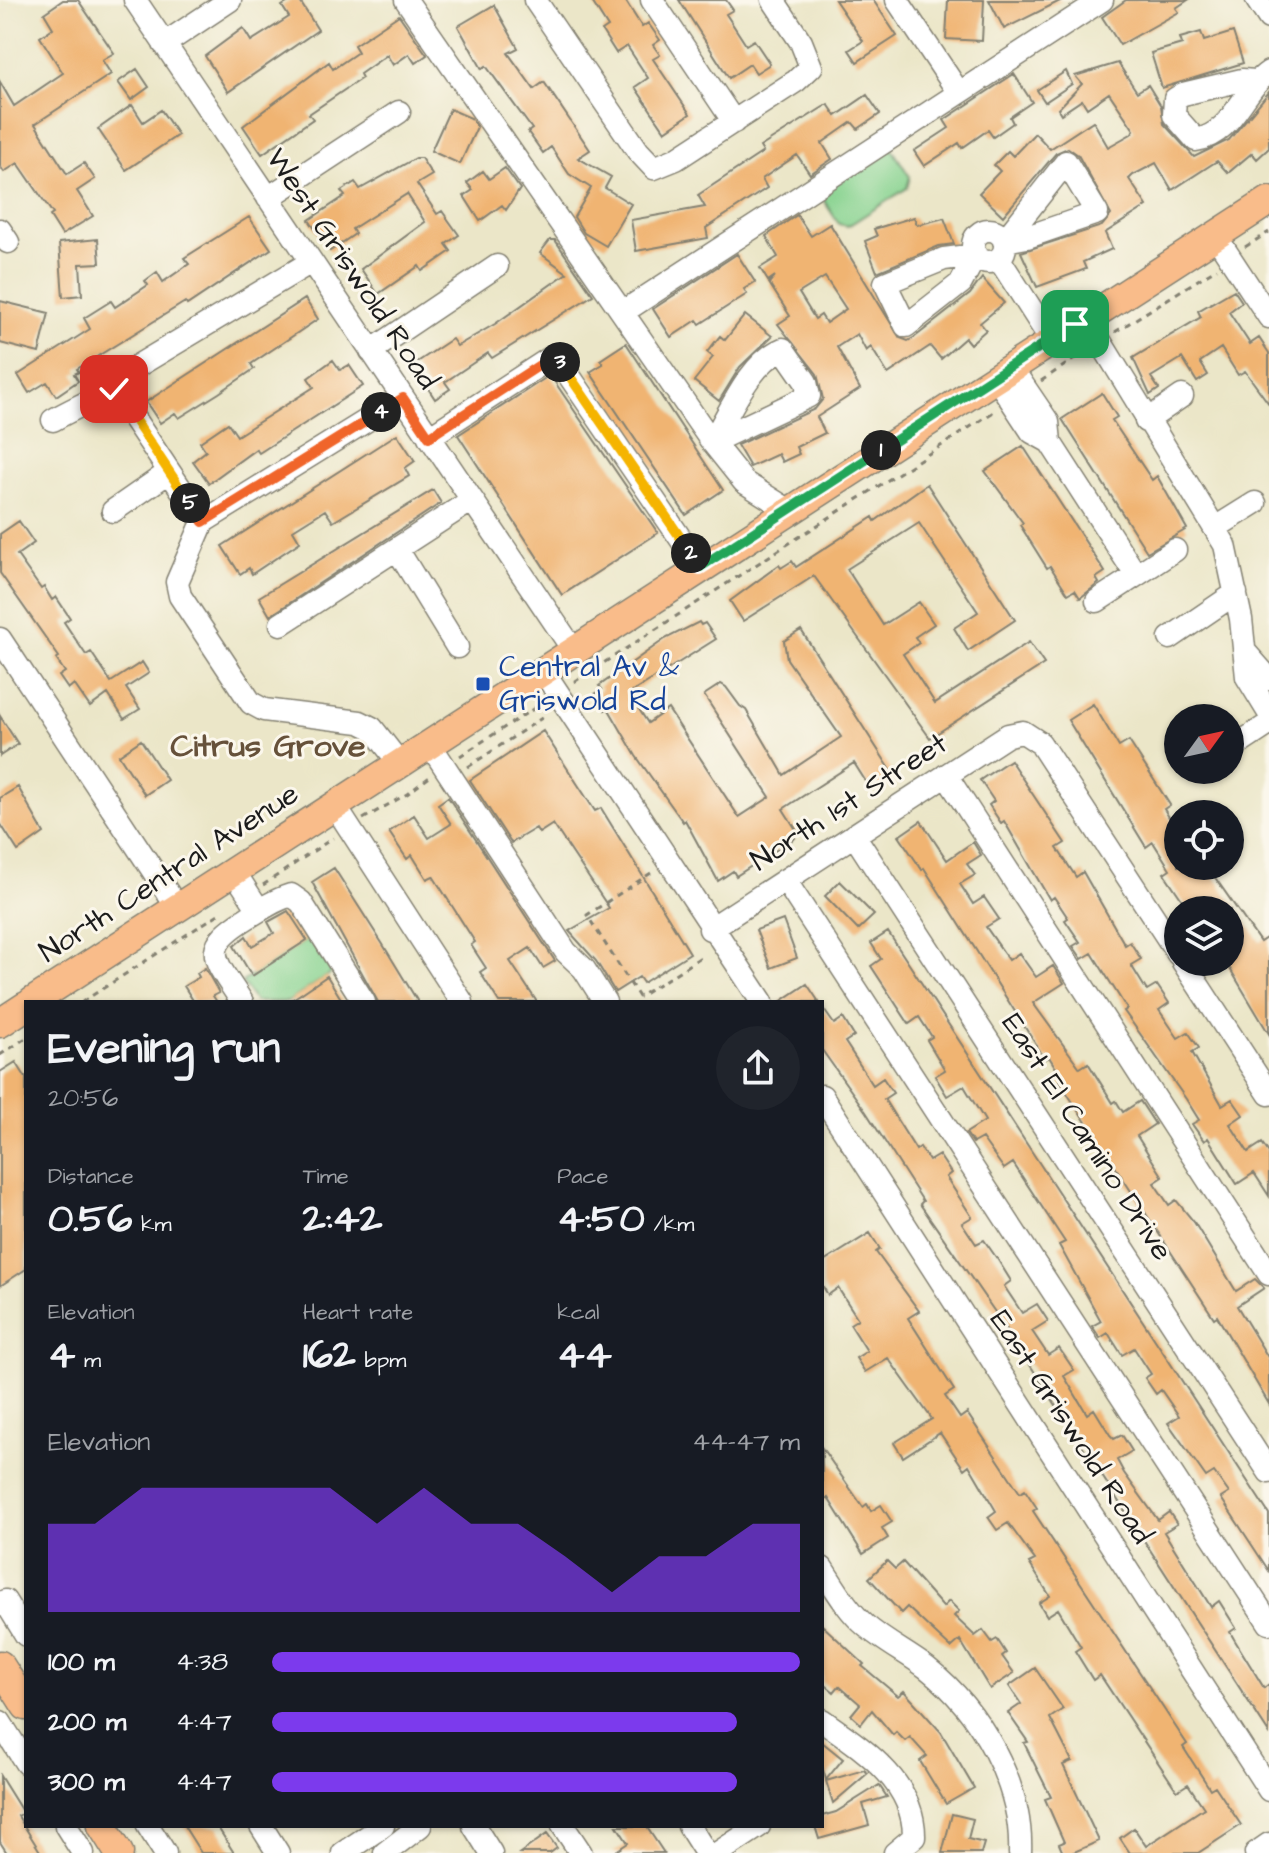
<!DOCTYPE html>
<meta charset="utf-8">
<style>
:root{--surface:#171b24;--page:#20242c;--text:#f1f3f6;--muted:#9ea1a6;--accent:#7c3aed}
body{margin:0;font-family:"Architects Daughter",sans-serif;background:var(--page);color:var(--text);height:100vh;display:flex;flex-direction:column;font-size:30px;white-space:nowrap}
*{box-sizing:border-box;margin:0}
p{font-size:26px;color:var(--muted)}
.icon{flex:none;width:44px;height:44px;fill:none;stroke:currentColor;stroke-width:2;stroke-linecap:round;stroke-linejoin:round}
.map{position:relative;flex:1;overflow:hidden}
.drawer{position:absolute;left:24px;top:1000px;width:800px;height:828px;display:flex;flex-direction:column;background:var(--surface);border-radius:0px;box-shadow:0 2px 6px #0004}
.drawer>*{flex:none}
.needle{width:52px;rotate:57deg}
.controls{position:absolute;left:1164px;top:704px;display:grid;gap:16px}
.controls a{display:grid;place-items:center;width:80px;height:80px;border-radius:50%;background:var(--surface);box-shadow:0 2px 6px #0004;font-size:40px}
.pin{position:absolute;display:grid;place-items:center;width:68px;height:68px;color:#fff;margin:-34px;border-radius:16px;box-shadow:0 4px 12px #0006}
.km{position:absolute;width:40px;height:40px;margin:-20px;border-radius:50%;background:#222;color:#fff;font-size:22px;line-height:40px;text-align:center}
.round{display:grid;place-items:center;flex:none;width:84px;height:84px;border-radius:42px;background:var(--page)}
.headline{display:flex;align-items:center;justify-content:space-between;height:136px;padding:0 24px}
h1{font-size:44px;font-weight:800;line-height:60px}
.figures{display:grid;grid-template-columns:repeat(3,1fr);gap:12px;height:136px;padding:8px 24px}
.figures div{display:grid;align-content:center}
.figures b{font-size:40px;font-weight:800}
.figures small{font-size:22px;font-weight:400}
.figures p{font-size:22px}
.chart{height:224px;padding:16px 24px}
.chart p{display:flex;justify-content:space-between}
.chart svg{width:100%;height:144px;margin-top:8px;fill:var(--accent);opacity:.7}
ul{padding:0 24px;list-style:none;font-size:26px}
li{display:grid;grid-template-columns:128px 96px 1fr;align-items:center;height:60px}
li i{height:20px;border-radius:10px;background:var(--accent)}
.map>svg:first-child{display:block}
.green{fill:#88d390;stroke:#527856;stroke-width:2}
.building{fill:#f0b472;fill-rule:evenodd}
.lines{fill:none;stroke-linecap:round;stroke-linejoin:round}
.minor-casing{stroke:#848172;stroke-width:25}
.major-casing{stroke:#848172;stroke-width:31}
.path{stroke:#848172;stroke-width:3;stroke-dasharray:6 6;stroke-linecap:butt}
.minor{stroke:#fff;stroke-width:22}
.major{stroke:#f9bc8a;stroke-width:28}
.split-1-casing{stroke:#fff;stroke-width:16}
.split-2-casing{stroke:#fff;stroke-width:16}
.split-3-casing{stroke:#fff;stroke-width:16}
.split-4-casing{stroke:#fff;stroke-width:16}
.split-5-casing{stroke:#fff;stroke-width:16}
.split-6-casing{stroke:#fff;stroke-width:16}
.split-1{stroke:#22a559;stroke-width:10}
.split-2{stroke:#22a559;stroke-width:10}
.split-3{stroke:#f5b400;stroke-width:10}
.split-4{stroke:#f0652b;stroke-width:10}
.split-5{stroke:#f0652b;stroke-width:10}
.split-6{stroke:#f5b400;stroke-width:10}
.transit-dot{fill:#1a4fb4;stroke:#fbf7ec;stroke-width:3}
.labels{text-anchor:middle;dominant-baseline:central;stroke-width:6;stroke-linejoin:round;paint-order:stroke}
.street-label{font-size:30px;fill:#1c1c1c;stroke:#fbf7ec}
.transit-label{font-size:30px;fill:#164399;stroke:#fbf7ec;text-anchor:start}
.neighbourhood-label{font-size:32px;font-weight:bold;fill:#66513a;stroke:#fbf7ec}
</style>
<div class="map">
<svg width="1269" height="1853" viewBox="0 0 1269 1853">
<rect width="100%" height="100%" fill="#fbf7ec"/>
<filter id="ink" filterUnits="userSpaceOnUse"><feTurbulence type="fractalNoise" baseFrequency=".0125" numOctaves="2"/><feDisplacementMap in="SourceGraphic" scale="16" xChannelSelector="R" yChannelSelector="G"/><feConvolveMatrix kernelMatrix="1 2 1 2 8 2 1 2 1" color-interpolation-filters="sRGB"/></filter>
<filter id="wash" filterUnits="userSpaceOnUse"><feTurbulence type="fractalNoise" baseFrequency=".006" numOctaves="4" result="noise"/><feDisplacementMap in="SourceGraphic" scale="32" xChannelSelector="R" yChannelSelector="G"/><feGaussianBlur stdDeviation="1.8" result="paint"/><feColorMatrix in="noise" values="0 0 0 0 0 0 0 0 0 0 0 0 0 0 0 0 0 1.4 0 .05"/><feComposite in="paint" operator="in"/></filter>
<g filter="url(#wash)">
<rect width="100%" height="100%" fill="#ebe6c8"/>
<path class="green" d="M891 147 910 177 907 188 848 226 839 224 819 193Z
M310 938 332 973 288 1002H255L242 982Z"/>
<g id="blocks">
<path class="building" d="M63 0H78L114 53 102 60 111 74 35 124 67 174 84 163 95 179 77 191 93 216 62 235 50 216 53 214 18 163 4 172 0 166V82L14 106 63 73 40 37 53 28 44 13Z
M292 0H299L318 30 228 92 205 56 243 28 251 41 289 17 282 6Z
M591 0H625L642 27 648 23 660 40 653 45 660 55 653 59 690 114 665 131 635 87 648 78 627 46 616 53 602 31 608 27Z
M679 0H726L733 10 726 14 746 45 754 40 770 64 756 73 750 64 729 78Z
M835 0H873L897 36 857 62 849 50 863 41Z
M948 0H984L982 41 946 39Z
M989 0H1062L1004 29Z
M1126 0H1188L1176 8 1179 12 1120 45 1102 17Z
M494 5 518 48 508 53 534 89 544 82 590 150 578 158 611 177 605 188 631 204 606 246 584 233 574 217 591 188 569 174 551 147 543 153 528 132 532 129 486 66 482 69 458 26Z
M399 15 427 55 415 63 409 54 393 65 387 55 360 74 362 78 309 114 313 119 262 154 243 126 329 62 333 69 358 52 354 45Z
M1201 32 1204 41 1233 32 1243 63 1162 88 1151 53 1182 44 1180 38Z
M1118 63 1137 92 1148 85 1161 106 1164 124 1194 157 1229 140 1269 92V148L1257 159 1252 153 1228 173 1217 161 1172 190 1156 163 1133 175 1129 179 1147 206 1105 233 1112 249 1083 262 1086 269 1037 287 1021 252 1102 226 1111 215 1078 155 1068 148 1056 153 1003 216 979 193 1000 171 994 165 1008 151 1013 156 1035 133 1050 149 1093 121 1108 147 1131 134 1134 130 1109 93 1087 108 1082 100 1061 114 1058 109 1082 84 1075 76Z
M137 69 149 87 131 100 118 82Z
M1066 71 1072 84 1045 102 1037 90Z
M1014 74 1032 102 1010 117 1013 123 993 137 988 130 962 148 959 143 924 166 914 151 949 128 944 120Z
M867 95 880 114 858 129 852 122 822 143 832 159 810 174 797 155 762 179 767 188 706 228 708 238 636 251 631 220 705 207 698 195 763 152 760 147 828 104 836 116Z
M132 105 143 122 161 110 178 135 126 170 98 129Z
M450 109 471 118 477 127 460 164 431 151Z
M416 158H421L432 175 417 184 437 214 442 211 459 235 446 244 451 251 422 271 419 266 378 294 361 269 425 222 407 194 352 229 355 234 330 251 309 220 345 196 341 191 355 182 360 189Z
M505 168 520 189 506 210 502 205 480 221 464 196 473 190 467 183 483 171 489 179Z
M797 215 811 236 830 224 900 338 908 341 915 337 970 294 982 278 1004 303 980 323 986 330 970 344 965 338 941 359 930 346 888 374 871 347 866 351 857 334 837 347 860 389 817 417 825 433 796 447 799 454 782 462 778 454 750 467 737 445 815 409 823 399 817 374 778 324 790 316 769 283 775 276 768 281 760 268 778 257 766 236ZM825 277 846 309 826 323 821 315 815 319 799 293Z
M249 217 271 249 187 305 185 302 77 369 79 372 74 374 78 381 56 396 47 382 29 393 18 375 90 329 84 318 111 301 115 307 148 285 145 281 157 272 163 282 189 264 184 258Z
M914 217 917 225 944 218 954 244 939 246 877 272 865 241 877 236 874 229Z
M98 239 100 263 80 264 82 295 63 297 59 243Z
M550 240H555L593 295 492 358 488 353 445 382 450 389 435 399 413 365 452 339 457 346 495 324 567 273 540 253Z
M737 254 755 282 744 289 747 294 700 324 697 320 671 337 653 309Z
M1234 290 1242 302 1229 312 1250 344 1259 338 1269 353V404L1245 371 1238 375 1221 348 1200 362 1208 375 1197 382 1182 358 1151 377 1159 389 1150 395 1133 358 1201 317 1198 311Z
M305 299 318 319 251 364 254 369 219 393 179 418 175 413 160 423 146 402Z
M0 301 49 313 39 353 0 343Z
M745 315 772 336 740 367 719 401 694 381 713 357 707 352 720 336 725 340Z
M626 343 723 490 686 515 590 372 603 364 600 360Z
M333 360 340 370 349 365 363 386 259 453 256 449 209 483 193 461 206 451 200 442 228 423 237 436 314 387 308 378Z
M550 375 658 533 562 595 458 435Z
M1102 393 1117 417 1112 420 1152 480 1157 476 1187 529 1147 552 1062 419Z
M397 434 415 461 405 468 409 476 333 522 325 510 293 530 300 542 252 574 249 568 240 574 222 546Z
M1023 446 1105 572 1096 578 1099 583 1080 598 1075 590 1068 594 1050 566 1047 568 1020 525 1023 523 985 471Z
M927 484 1015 620 968 651 954 628 978 612 919 523 847 569 883 625 919 602 934 624 915 637 919 643 903 654 935 703 1029 642 1044 664 930 738 814 576 743 621 730 601 779 565 781 568 792 561 796 567 873 517 875 521Z
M433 490 441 503 270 616 259 597Z
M19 521 34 543 17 555 41 589 44 587 52 600 56 597 70 618 64 622 86 655 91 652 111 682 142 662 149 673 126 688 140 709 124 719 108 694 90 707 74 684 68 689 59 676 65 672 56 659 59 657 0 573V534Z
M699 622 701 625 705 623 716 639 629 694 648 723 668 709 739 817 770 797 704 695 721 684 726 687 740 706 746 710 784 775 841 737 787 659 784 641 801 630 894 775 875 788 872 783 868 785 854 763 783 809 797 831 792 834 795 838 736 876 733 871 718 881 685 820 683 822 636 756 608 708 605 710 595 694 602 689 599 686 665 639Z
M1093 704 1119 747 1129 741 1170 805 1164 809 1178 832V866H1207L1260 942 1269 936V1034L1226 962H1230V910H1189L1164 873 1170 869 1153 842 1146 847 1068 720Z
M0 716 18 744 0 756Z
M543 731 595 811 601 808 690 953 643 983 639 977 615 992 596 961 569 931 609 908 553 824 539 833 536 828 511 843 470 780Z
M141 740 167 780 145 795 119 755Z
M1010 760 1065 843 1057 848 1076 877 1083 872 1125 945 1130 942 1141 959 1131 965 1147 991 1157 985 1169 1003 1159 1010 1178 1038 1188 1032 1199 1048 1192 1052 1222 1105 1232 1099 1243 1115 1230 1124 1248 1152 1262 1143 1269 1153V1196L1254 1173 1237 1184 1208 1138 1204 1141 1192 1124 1199 1120 1186 1099 1124 1011 1127 1009 1092 953 1082 959 1073 946 1080 942 1065 920 1068 918 1054 897 1050 900 1004 821 1001 823 989 805 994 801 980 780Z
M18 787 44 833 18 851 0 823V798Z
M448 797 555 961 543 968 530 948 510 961 537 1002H499L480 972 486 968 471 945 475 942 433 876 427 879 412 855 407 859 389 832 414 815 429 838 451 824 438 804Z
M921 821 947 860 973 842 981 855 967 864 975 875 960 884 973 904 984 897 999 919 986 927 1009 960 1019 953 1036 977 1053 966 1064 983 1033 1003 1080 1068 1088 1063 1113 1103 1116 1101 1123 1112 1140 1101 1155 1124 1137 1136 1163 1177 1154 1183 1169 1205 1176 1200 1194 1222 1236 1291 1255 1279 1264 1288 1237 1306 1269 1359V1404L1217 1316 1214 1318 1059 1081 1063 1079 1049 1057 1045 1059 924 868 922 870 899 836Z
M334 868 382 943 418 1002H378L312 882Z
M840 881 874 915 858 930 825 896Z
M288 911 307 940 252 976 234 946 246 936 252 946 274 933 268 922Z
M783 920 797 958 771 968 756 930Z
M888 932 1269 1514V1571L1221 1498 1229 1493 1214 1472 1206 1477 1168 1423 1179 1416 1161 1390 1156 1394 1145 1378 1151 1374 1134 1348 1122 1355 1108 1333 1100 1338 1092 1326 1101 1321 1059 1245 1065 1242 1013 1163 1004 1169 982 1138 973 1143 966 1133 985 1121 964 1086 947 1096 935 1076 945 1070 927 1040 932 1037 919 1017 909 1024 871 966 881 959 871 943Z
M205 968 219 993 213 996 217 1002H194L184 986 199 977 197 973Z
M327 976 343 1002H288L302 993Z
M807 984 819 1002H780Z
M822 1007 834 1024 843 1018 854 1036 845 1042 873 1085 883 1078 893 1093 884 1099 916 1150 920 1147 929 1161 939 1155 951 1173 946 1177 972 1217 962 1223 976 1244 984 1240 998 1260 1011 1281 1004 1286 1022 1313 1037 1304 1048 1321 1032 1331 1048 1355 1059 1348 1074 1370 1064 1376 1087 1414 1094 1409 1110 1435 1114 1439 1122 1435 1132 1451 1117 1460 1124 1473 1158 1520 1169 1512 1177 1524 1164 1532 1211 1607 1219 1601 1236 1628 1230 1632 1234 1639 1264 1688 1269 1684V1733L1004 1325 920 1204 923 1201 866 1112 822 1050Z
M16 1062 26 1078V1269L0 1286V1072Z
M870 1233 880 1249 876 1252 919 1311 908 1318 954 1390 945 1396 960 1418 967 1413 1020 1493 1025 1490 1037 1508 1033 1511 1187 1744 1183 1747 1210 1789 1215 1786 1241 1825 1198 1853H1130L1120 1838 1134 1828 1146 1846 1204 1808 1188 1784 1177 1791 1100 1675 1093 1680 1075 1651 1081 1647 1058 1609 1047 1616 1039 1603 1050 1596 1029 1563 1035 1560 1008 1523 997 1530 988 1517 996 1511 969 1465 964 1469 940 1433 903 1457 894 1443 932 1419 888 1358 865 1372 856 1358 867 1351 850 1324 858 1319 838 1288 828 1295 822 1285V1263Z
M822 1448 863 1507 867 1504 871 1511 881 1505 892 1522 882 1528 888 1538 863 1554 828 1498 822 1502Z
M887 1561 895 1569 903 1562 943 1607 949 1601 959 1611 954 1616 975 1636 983 1630 992 1642 997 1639 1006 1653 1002 1656 1014 1673 990 1689 960 1640 951 1648 907 1607 901 1613 869 1578Z
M822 1625 864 1664 862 1666 898 1696 904 1691 941 1732 974 1788 946 1804 920 1761 927 1756 910 1737 905 1741 896 1732 893 1735 872 1710 861 1724 851 1715 860 1704 839 1686 834 1692 822 1682Z
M1035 1668 1063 1709 1050 1718 1072 1761 1063 1765 1099 1841 1072 1853H1063L1059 1844 1064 1842 1045 1799 1051 1797 1024 1743 1028 1742 1008 1713 1021 1704 1009 1686Z
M822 1742 843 1759 826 1780 822 1766Z
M864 1770 868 1773 833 1803 826 1781Z
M0 1776 23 1813 18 1816 41 1853H7L0 1842Z
M879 1785 887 1797 863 1804 869 1825 819 1839 815 1826H822V1816L836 1812Z
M952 1814 973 1819 968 1839 984 1843 981 1853H942Z
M184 1826H217L234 1853H201Z
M617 1826H646L664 1853H613L628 1843Z
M547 1834 557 1848 550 1853H520Z"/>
</g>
</g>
<g filter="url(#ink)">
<use href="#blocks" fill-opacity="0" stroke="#848172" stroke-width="2"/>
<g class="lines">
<defs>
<path id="minor" d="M135 0 574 651
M406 0 712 442 744 482 790 511
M535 0 638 151 654 168 676 159 796 81 811 67 801 42 773 0
M652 0 734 122
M897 0 959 93
M1257 0 1269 18
M164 44 230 0
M1255 81 1242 80 1183 94 1175 99 1174 115 1196 140C1233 134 1242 90 1269 72
M1066 162 1097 213 1027 237 1004 241Z
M268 198 399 112
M0 230 8 242
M973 246a16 16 0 1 1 32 0a16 16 0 1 1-32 0Z
M1215 235 1269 317
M976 255 961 283 906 326 885 283 944 259Z
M999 259 1051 340
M623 312 1102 0
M1086 318 1225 545 1241 619 1247 677 1269 713
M783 349 806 382 809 396 712 442C730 412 750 362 783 349Z
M371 351 497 266
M1010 366 1048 422 1050 442 1136 575
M995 376 1032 432 1050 442
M114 389 203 522
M53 420C86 401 105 398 134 368L311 262
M1146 421 1182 396
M429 437 555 355 700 567
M113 511 169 472
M203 522 177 582 180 596 251 703 264 710 360 722 372 728 401 765
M203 522 403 398
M1215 528 1255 503
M397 549 457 647
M1097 601 1175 550
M281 624 472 500
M1170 638 1236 593
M0 639 177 907
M1247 654 1269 679
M544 672 762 1002
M431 746 566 952 584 969 605 1002
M1231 749 1269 724
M946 775 1269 1274
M335 806 462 1002
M854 835 1269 1472
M233 870 259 910
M785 880 1269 1623
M710 929 1008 735 1023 732 1040 743 1178 954
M1183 962 1269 1094
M242 1002C216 960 197 949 247 918 261 909 275 900 291 895L301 902 364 1002
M822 1096 1269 1790
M822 1568C835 1588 848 1611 866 1626 885 1642 907 1653 927 1668 980 1710 1023 1785 1020 1853
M0 1605 5 1601 26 1635
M822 1720C863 1749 915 1782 914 1837L895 1853
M0 1722 26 1763
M66 1826 83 1853
M148 1826 165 1853
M261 1826 278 1853
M474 1826 491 1853
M563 1826 581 1853
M689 1826 706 1853
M343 1853 383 1826
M385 1853 420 1826
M718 1853 759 1826
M1256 1853 1269 1844"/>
<path id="major" d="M32 1002 1269 201
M0 1023 26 1006
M0 1665 26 1706
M102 1826 119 1853"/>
</defs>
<use href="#minor" class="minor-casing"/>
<use href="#major" class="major-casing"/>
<path class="path" d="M1245 247 1269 232
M1115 332 1217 268
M1041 381 1085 352
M574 682 995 411
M460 756 541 704
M468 767 548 714
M363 819 407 794 431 776
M651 873 587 915 639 997 704 955
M263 885 333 838
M82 1002 220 913
M0 1055 26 1038"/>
<use href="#minor" class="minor"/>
<use href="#major" class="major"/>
</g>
</g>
<g class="lines" filter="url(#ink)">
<defs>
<path id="split-1" d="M881 450 1075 324"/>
<path id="split-2" d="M691 553 700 567 881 450"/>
<path id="split-3" d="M560 362 691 553"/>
<path id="split-4" d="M381 412 403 398 429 437 555 355 560 362"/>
<path id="split-5" d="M190 503 203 522 381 412"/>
<path id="split-6" d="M114 389 190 503"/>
</defs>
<use href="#split-1" class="split-1-casing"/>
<use href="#split-2" class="split-2-casing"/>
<use href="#split-3" class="split-3-casing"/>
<use href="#split-4" class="split-4-casing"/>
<use href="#split-5" class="split-5-casing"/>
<use href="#split-6" class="split-6-casing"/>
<use href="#split-1" class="split-1"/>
<use href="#split-2" class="split-2"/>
<use href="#split-3" class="split-3"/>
<use href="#split-4" class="split-4"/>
<use href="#split-5" class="split-5"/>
<use href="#split-6" class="split-6"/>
</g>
<rect class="transit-dot" x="475" y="676" width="16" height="16" rx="4"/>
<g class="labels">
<g class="street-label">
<text transform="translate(352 269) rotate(56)">West Griswold Road</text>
<text transform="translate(849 802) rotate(-33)">North 1st Street</text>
<text transform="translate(169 873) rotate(-33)">North Central Avenue</text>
<text transform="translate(1087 1137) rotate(57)">East El Camino Drive</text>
<text transform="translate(1071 1427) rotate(57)">East Griswold Road</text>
</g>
<g class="transit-label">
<text x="499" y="667">Central Av &amp;<tspan x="499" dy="34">Griswold Rd</tspan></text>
</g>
<g class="neighbourhood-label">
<text x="268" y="746">Citrus Grove</text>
</g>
</g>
</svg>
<div class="controls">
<a><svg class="needle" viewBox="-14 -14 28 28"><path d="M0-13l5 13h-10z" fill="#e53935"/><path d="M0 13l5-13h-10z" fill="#9ea1a6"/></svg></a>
<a><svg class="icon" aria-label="locate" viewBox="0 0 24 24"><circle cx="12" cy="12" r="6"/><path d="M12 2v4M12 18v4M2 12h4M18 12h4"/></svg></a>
<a><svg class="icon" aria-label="layers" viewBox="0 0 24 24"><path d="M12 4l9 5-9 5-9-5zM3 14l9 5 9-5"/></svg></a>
</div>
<div class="pin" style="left:1075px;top:324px;background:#1e9e55"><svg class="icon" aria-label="arrive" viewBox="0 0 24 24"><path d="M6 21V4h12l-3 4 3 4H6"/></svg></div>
<div class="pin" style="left:114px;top:389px;background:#d93025"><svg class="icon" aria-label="check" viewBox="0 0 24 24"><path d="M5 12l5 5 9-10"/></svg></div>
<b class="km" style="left:881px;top:450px">1</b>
<b class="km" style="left:691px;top:553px">2</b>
<b class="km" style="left:560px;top:362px">3</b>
<b class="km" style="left:381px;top:412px">4</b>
<b class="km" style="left:190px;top:503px">5</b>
<section class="drawer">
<div class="headline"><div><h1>Evening run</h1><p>20:56</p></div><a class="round"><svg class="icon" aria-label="share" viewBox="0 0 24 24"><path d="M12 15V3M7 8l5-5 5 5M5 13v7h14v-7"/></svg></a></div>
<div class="figures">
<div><p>Distance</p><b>0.56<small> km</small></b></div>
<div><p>Time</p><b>2:42</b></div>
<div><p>Pace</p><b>4:50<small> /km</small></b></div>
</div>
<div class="figures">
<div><p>Elevation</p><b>4<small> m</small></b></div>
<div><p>Heart rate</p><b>162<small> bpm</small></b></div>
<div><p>kcal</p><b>44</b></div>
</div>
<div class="chart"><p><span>Elevation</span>44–47 m</p>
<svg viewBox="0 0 160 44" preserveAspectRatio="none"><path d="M0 44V17L10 17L20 6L30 6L40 6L50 6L60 6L70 17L80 6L90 17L100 17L110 27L120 38L130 27L140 27L150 17L160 17V44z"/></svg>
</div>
<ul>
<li><b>100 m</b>4:38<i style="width:100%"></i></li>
<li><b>200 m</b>4:47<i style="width:88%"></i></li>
<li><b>300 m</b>4:47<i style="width:88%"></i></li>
</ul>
</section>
</div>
